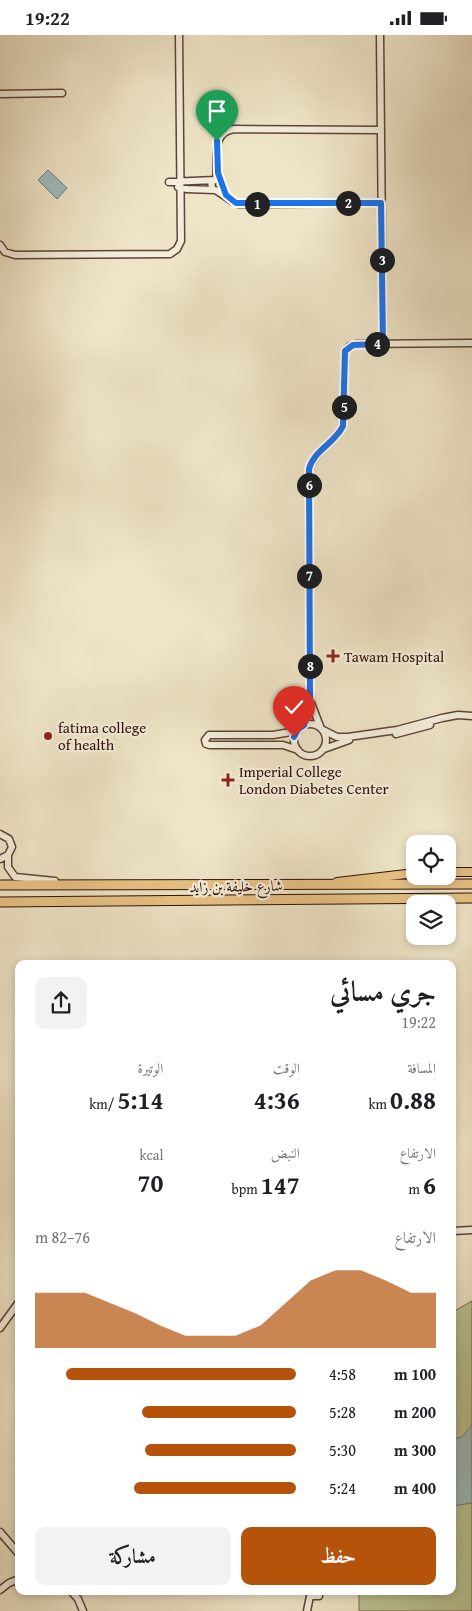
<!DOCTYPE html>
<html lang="ar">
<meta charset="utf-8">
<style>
:root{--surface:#fff;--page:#f2f2f2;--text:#202124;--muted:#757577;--accent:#b45309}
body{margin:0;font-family:"Gentium Book Plus",Amiri,serif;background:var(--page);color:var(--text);direction:rtl;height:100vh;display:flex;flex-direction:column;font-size:19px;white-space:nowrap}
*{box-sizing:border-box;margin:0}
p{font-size:16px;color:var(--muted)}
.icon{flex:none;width:28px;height:28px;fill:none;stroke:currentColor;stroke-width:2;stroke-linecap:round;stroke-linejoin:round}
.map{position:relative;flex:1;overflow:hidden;direction:ltr}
.drawer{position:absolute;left:15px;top:925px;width:441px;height:635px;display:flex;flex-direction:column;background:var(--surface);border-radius:10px;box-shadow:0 2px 8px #0003;direction:rtl}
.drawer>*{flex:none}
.fabs{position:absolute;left:406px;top:800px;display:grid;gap:10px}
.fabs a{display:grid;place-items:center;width:50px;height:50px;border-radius:10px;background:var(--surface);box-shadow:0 2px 8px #0003;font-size:25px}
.pin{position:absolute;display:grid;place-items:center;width:42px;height:42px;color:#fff;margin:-51px -21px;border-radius:50% 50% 50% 0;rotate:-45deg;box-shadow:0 0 5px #0007}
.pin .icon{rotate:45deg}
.km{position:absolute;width:25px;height:25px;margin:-12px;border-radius:50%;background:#222;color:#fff;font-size:14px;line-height:25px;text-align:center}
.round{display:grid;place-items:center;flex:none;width:52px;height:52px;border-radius:10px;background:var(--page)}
.headline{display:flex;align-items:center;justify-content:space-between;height:85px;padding:0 20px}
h1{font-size:28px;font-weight:800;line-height:38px}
.stats{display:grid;grid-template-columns:repeat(3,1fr);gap:8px;height:85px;padding:5px 20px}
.stats div{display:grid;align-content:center}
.stats b{font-size:25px;font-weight:800}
.stats small{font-size:14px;font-weight:400}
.stats p{font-size:14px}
.chart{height:140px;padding:10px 20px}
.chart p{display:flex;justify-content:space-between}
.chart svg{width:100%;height:90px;margin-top:5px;fill:var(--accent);opacity:.7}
.cta{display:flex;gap:10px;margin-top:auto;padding:10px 20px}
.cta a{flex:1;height:58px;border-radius:10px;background:var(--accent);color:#fff;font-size:20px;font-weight:800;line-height:58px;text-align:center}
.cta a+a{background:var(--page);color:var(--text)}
ul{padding:0 20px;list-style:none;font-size:16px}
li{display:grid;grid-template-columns:80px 60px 1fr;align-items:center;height:38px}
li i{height:12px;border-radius:6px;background:var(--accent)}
.status{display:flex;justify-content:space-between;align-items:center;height:35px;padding:0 25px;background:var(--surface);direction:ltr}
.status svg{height:14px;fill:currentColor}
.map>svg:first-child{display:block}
.green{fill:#bac494;stroke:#746a4c}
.water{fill:#9ebcc0;stroke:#717775}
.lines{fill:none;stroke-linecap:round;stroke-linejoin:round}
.minor-casing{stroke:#5d4536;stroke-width:9}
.major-casing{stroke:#2d1005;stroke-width:10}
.highway-casing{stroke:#2d1005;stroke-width:11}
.minor{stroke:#f4eddb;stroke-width:6}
.major{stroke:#e7c284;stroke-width:8}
.highway{stroke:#e7c284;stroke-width:9}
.route-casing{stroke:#fff;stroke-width:10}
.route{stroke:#1a73e8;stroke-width:6}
.poi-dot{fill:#8f2418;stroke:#f4eddb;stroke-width:2}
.labels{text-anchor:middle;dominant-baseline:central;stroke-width:4.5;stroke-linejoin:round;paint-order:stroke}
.poi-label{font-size:15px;fill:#2d1005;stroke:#f4eddb;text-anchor:start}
.street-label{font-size:15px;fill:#2d1005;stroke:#f4eddb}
</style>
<div class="status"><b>19:22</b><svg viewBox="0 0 49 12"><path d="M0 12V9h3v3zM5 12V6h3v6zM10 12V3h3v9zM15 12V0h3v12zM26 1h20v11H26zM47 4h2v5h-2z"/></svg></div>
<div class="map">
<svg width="472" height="1576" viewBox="0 0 472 1576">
<rect width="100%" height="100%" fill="#eee4c7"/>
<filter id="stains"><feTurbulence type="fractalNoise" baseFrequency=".004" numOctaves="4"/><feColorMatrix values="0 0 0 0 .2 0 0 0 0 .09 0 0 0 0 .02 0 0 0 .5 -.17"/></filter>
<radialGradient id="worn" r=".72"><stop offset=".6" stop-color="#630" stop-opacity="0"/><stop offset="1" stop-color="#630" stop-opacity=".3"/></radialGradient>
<path class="green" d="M472 1266V1576H359V1556H452L453 1277Z"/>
<path class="water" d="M48 135 67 153 57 164 38 145Z
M472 1390V1468L453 1471V1404L462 1402Z"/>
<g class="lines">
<defs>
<path id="minor" d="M380 0 383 309
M0 59 62 58
M211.5 150a5.5 5.5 0 1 1 11 0a5.5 5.5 0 1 1-11 0Z
M216 145C219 126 209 98 234 94L381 95
M169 147 215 145
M178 152 187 154 215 155
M217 156 232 166 239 169 381 168
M0 210 5 217 15 220 170 219 177 214 181 206 179 0
M311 668 320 691
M294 705a16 16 0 1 1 32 0a16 16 0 1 1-32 0Z
M304 690 310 662 309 438C312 416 334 410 343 391L345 316 350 311 356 309 472 308
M323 695 337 702H348L397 695 442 683 458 680 472 681
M297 696 273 700H209L205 705 206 709 210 710H283L298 715
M396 699 430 690
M324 714 349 705
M0 799 9 804 12 812 8 820 0 824
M8 820V832L15 842 55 846
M452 1196 472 1195
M0 1293 19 1267
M0 1497 19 1519
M0 1555 9 1548 19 1544
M71 1556 78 1564 83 1576
M307 1576 310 1561H319V1556"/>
<path id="major" d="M448 837H472
M337 847 415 838"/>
<path id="highway" d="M0 850 472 849
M0 867 472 863"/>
</defs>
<use href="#minor" class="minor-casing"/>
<use href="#major" class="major-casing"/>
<use href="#highway" class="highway-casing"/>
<use href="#minor" class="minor"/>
<use href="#major" class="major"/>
<use href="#highway" class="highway"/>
</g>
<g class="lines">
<defs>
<path id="route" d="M217 106 218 138 226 160 236 168H381L383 309 353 310 345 316 343 391C335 408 314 415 309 434L310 662 304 690 298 694 294 702"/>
</defs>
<use href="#route" class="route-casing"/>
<use href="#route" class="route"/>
</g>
<g class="poi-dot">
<path d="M330.5 613.5h5v5h5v5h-5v5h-5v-5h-5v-5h5z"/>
<circle cx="48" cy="701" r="5"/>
<path d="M225.5 737.5h5v5h5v5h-5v5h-5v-5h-5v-5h5z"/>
</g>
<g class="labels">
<g class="poi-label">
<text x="344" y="621">Tawam Hospital</text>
<text x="58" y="692">fatima college<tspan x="58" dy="17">of health</tspan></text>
<text x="239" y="736">Imperial College<tspan x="239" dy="17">London Diabetes Center</tspan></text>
</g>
<g class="street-label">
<text transform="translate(236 851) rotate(-1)">شارع خليفة بن زايد</text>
</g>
</g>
<rect width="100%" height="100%" filter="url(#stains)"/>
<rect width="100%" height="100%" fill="url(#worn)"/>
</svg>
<div class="fabs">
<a><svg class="icon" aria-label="locate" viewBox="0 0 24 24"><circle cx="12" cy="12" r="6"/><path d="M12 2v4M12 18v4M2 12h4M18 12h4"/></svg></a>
<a><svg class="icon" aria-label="layers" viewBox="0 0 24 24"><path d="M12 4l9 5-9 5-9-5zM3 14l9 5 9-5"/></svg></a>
</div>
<div class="pin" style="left:217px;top:106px;background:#1e9e55"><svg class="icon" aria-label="arrive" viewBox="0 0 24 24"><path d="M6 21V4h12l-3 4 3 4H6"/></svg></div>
<div class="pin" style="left:294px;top:702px;background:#d93025"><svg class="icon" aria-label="check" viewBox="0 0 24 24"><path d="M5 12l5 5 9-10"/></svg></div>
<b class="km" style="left:257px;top:169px">1</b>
<b class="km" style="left:348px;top:168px">2</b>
<b class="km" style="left:382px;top:225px">3</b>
<b class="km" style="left:377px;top:309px">4</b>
<b class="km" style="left:344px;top:372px">5</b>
<b class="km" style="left:309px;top:450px">6</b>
<b class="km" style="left:309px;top:541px">7</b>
<b class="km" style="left:310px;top:631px">8</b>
<section class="drawer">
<div class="headline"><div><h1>جري مسائي</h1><p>19:22</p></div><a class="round"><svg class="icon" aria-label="share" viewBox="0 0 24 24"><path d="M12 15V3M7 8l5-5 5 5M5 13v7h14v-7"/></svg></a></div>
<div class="stats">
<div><p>المسافة</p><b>0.88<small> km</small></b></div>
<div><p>الوقت</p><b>4:36</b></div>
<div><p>الوتيرة</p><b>5:14<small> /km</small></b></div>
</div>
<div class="stats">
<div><p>الارتفاع</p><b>6<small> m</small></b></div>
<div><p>النبض</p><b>147<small> bpm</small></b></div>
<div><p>kcal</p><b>70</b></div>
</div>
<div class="chart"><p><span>الارتفاع</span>76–82 m</p>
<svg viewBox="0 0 160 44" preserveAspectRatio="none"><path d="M0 44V17L10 17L20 17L30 22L40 27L50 33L60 38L70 38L80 38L90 33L100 22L110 11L120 6L130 6L140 11L150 17L160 17V44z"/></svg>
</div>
<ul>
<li><b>100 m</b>4:58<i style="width:88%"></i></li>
<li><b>200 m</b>5:28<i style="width:59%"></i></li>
<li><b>300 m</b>5:30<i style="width:58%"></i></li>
<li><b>400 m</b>5:24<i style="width:62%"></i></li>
</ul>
<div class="cta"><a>حفظ</a><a>مشاركة</a></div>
</section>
</div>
